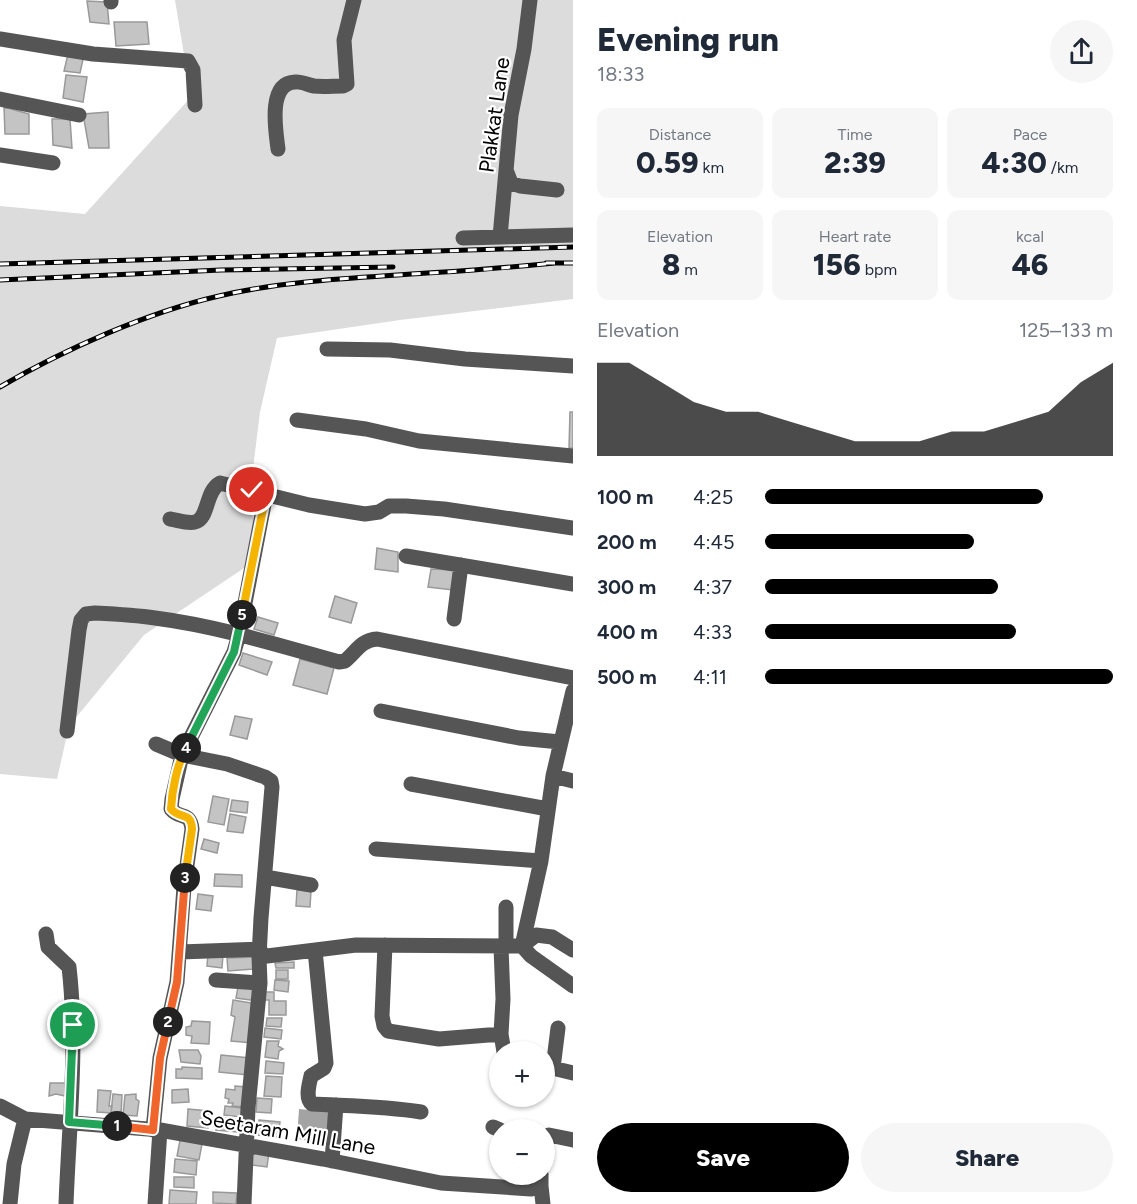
<!DOCTYPE html>
<meta charset="utf-8">
<style>
:root{--surface:#fff;--page:#f6f6f7;--text:#1f2937;--muted:#747a83;--accent:#000}
body{margin:0;font-family:Figtree,sans-serif;background:var(--page);color:var(--text);height:100vh;display:flex;flex-direction:column;font-size:22px;white-space:nowrap}
*{box-sizing:border-box;margin:0}
p{font-size:20px;color:var(--muted)}
.icon{flex:none;width:33px;height:33px;fill:none;stroke:currentColor;stroke-width:2;stroke-linecap:round;stroke-linejoin:round}
.map{position:relative;flex:1;overflow:hidden}
.drawer{display:flex;flex-direction:column;background:var(--surface);width:564px}
.drawer>*{flex:none}
.fabs{position:absolute;left:489px;top:1041px;display:grid;gap:12px}
.fabs a{display:grid;place-items:center;width:66px;height:66px;border-radius:50%;background:var(--surface);box-shadow:0 2px 4px #0004;font-size:30px}
.pin{position:absolute;display:grid;place-items:center;width:51px;height:51px;color:#fff;margin:-26px;border:3px solid #fff;border-radius:50%;box-shadow:0 2px 6px #0007}
.km{position:absolute;width:30px;height:30px;margin:-15px;border-radius:50%;background:#222;color:#fff;font-size:16px;line-height:30px;text-align:center}
.round{display:grid;place-items:center;flex:none;width:63px;height:63px;border-radius:32px;background:var(--page)}
.overview{display:flex;align-items:center;justify-content:space-between;height:102px;padding:0 24px}
h1{font-size:33px;font-weight:800;line-height:45px}
.figures{display:grid;grid-template-columns:repeat(3,1fr);gap:9px;height:102px;padding:6px 24px}
.figures div{display:grid;align-content:center;border-radius:12px;background:var(--page);text-align:center}
.figures b{font-size:30px;font-weight:800}
.figures small{font-size:16px;font-weight:400}
.figures p{font-size:16px}
.chart{height:168px;padding:12px 24px}
.chart p{display:flex;justify-content:space-between}
.chart svg{width:100%;height:108px;margin-top:6px;fill:var(--accent);opacity:.7}
.cta{display:flex;gap:12px;margin-top:auto;padding:12px 24px}
.cta a{flex:1;height:69px;border-radius:36px;background:var(--accent);color:#fff;font-size:24px;font-weight:800;line-height:69px;text-align:center}
.cta a+a{background:var(--page);color:var(--text)}
ul{padding:0 24px;list-style:none;font-size:20px}
li{display:grid;grid-template-columns:96px 72px 1fr;align-items:center;height:45px}
li i{height:15px;border-radius:8px;background:var(--accent)}
main{display:flex;flex:1;min-height:0}
.map>svg:first-child{display:block}
.green{fill:#dcdcdc}
.water{fill:#a3a3a3}
.building{fill:#c4c4c4;stroke:#999;stroke-width:1.5}
.lines{fill:none;stroke-linecap:round;stroke-linejoin:round}
.minor{stroke:#555;stroke-width:15}
.rail-casing{stroke:#000;stroke-width:5}
.rail{stroke:#fff;stroke-width:3;stroke-dasharray:9;stroke-linecap:butt}
.split-1-casing{stroke:#fff;stroke-width:12}
.split-2-casing{stroke:#fff;stroke-width:12}
.split-3-casing{stroke:#fff;stroke-width:12}
.split-4-casing{stroke:#fff;stroke-width:12}
.split-5-casing{stroke:#fff;stroke-width:12}
.split-6-casing{stroke:#fff;stroke-width:12}
.split-1{stroke:#22a559;stroke-width:8}
.split-2{stroke:#f0652b;stroke-width:8}
.split-3{stroke:#f0652b;stroke-width:8}
.split-4{stroke:#f5b400;stroke-width:8}
.split-5{stroke:#22a559;stroke-width:8}
.split-6{stroke:#f5b400;stroke-width:8}
.labels{text-anchor:middle;dominant-baseline:central;stroke-width:4.5;stroke-linejoin:round;paint-order:stroke}
.street-label{font-size:21px;fill:#000;stroke:#fff}
</style>
<main>
<div class="map">
<svg width="573" height="1204" viewBox="0 0 573 1204">
<rect width="100%" height="100%" fill="#fff"/>
<path class="green" d="M175 0H573V299L400 320 277 338 260 412 249 501 262 556 144 635 69 726 57 779 0 774V206L85 214 191 97Z"/>
<path class="water" d="M299 1109 331 1112 328 1144 297 1139Z"/>
<path class="building" d="M87 1 107 2 109 24 90 22Z
M114 22H147L149 44 116 46Z
M68 54 84 55 80 73 64 71Z
M66 75 87 77 83 102 63 98Z
M4 107 29 114V134H5Z
M108 112 109 148H89L83 114Z
M52 119H70L72 148 53 145Z
M570 412H573V448H569Z
M377 548 398 552V572L375 569Z
M431 569 455 570 453 590 428 587Z
M335 596 357 603 351 623 329 617Z
M258 617 278 623 274 635 254 629Z
M243 653 272 662 267 675 239 665Z
M300 659 334 668 327 694 293 685Z
M235 716 252 719 247 739 230 735Z
M213 796 229 799 224 825 208 822Z
M232 800 248 802 247 813 230 811Z
M230 814 246 817 243 833 227 831Z
M204 839 219 843 217 853 201 849Z
M215 874 242 875V887L214 886Z
M297 890 311 891 310 907 296 906Z
M198 894 213 896 211 911 196 909Z
M208 953 223 955 222 968 207 966Z
M254 957 253 969 228 971 227 958Z
M294 962V968H276L275 963Z
M276 970H288V979H276Z
M275 980 289 981 288 992 274 990Z
M238 987 252 989 257 1001 236 998Z
M265 992H274V1001H286V1015H269V1000H265Z
M233 1000 258 1004 253 1043 231 1041 235 1017 231 1015Z
M267 1018H282L281 1027 266 1026Z
M192 1021 210 1022 209 1044 191 1043 192 1036 186 1035V1027L191 1026Z
M265 1028 282 1030 281 1039 264 1037Z
M267 1041H279L278 1046 283 1049 279 1051 278 1059 265 1057Z
M179 1050H198L201 1056 200 1064 181 1062Z
M221 1055 250 1058 248 1075 219 1072Z
M266 1061 284 1063 283 1074 265 1073Z
M182 1067 202 1068V1079L176 1078V1069H182Z
M266 1076 282 1077 281 1097 264 1096Z
M50 1083H66L65 1096 56 1094 49 1096Z
M235 1086 246 1087 244 1107 232 1106 233 1103H228L229 1099 225 1098 226 1089 235 1090Z
M188 1089 189 1102 172 1103V1090Z
M98 1090 111 1091 109 1106H112L111 1113 97 1112Z
M113 1094 122 1095 121 1116 111 1113Z
M136 1094V1099L139 1101 137 1116 123 1115 125 1095Z
M257 1098 272 1099 271 1113 256 1112Z
M225 1106 242 1108 241 1117 224 1115Z
M188 1109 209 1111 208 1128 187 1126Z
M217 1118 238 1119 237 1132 216 1130Z
M259 1120 280 1122 278 1137 257 1135Z
M180 1140 202 1144 199 1160 177 1156Z
M251 1150 269 1152 267 1167 252 1165Z
M175 1159 197 1161 196 1175 174 1172Z
M174 1177H194V1188L174 1187Z
M170 1190 197 1192 196 1204H169Z
M213 1192 237 1193 236 1204 213 1203Z"/>
<g class="lines">
<path class="minor" d="M111 2V0
M0 39 93 54 188 61 193 70 195 105
M0 99 79 115
M278 149C276 132 267 83 295 82 301 81 308 85 314 86 323 87 333 86 343 86L347 84 344 40 354 0
M0 155 53 163
M506 170 511 183 520 186 557 190
M500 237 511 115 524 49 530 0
M463 238 573 235
M327 349 390 350 465 359 573 366
M297 420 366 429 419 441 573 456
M170 519C178 520 187 524 195 522 209 519 205 491 220 483L309 505 365 514 379 512 389 506H406L444 509 573 528
M406 556 573 584
M454 619 461 565
M381 711 519 738 560 742
M67 731 79 630 81 620 86 614 95 613C115 614 135 615 155 618 217 626 278 645 339 662L345 661C356 652 361 640 377 639L573 678
M156 744 182 755 234 652 239 634 266 494
M553 776 573 781
M411 784 548 809
M376 849 541 861
M265 877 311 885
M46 934 48 947 69 967C78 1046 69 1125 66 1204
M385 945 382 1016 384 1026 388 1031 439 1039 501 1034 503 999 501 947
M522 946 541 861 553 776 573 691
M522 946 536 935 552 937 573 950
M506 947V907
M315 950 326 1063 324 1068 311 1076C309 1085 305 1098 312 1104 349 1106 384 1106 421 1112
M180 952 260 949
M216 980 260 983 259 957 356 945 522 946 531 956 573 986
M501 1034 504 1052
M544 1066 573 1073
M553 1068 558 1028
M0 1106 25 1119 160 1130 323 1159 441 1183 531 1189 541 1186V1174
M493 1127 500 1130
M153 1130 160 1058 177 982 184 887 192 829C190 811 180 820 171 809L172 799 182 755 227 764 265 777 271 781 272 787 261 918 259 957
M544 1140 549 1135 573 1140
M332 1161 336 1105
M541 1186 543 1204
M10 1204 14 1164 25 1119
M155 1204 160 1130
M244 1204 248 1108 260 983"/>
<defs>
<path id="rail" d="M546 263H573
M0 264 573 247
M0 280 221 270 393 267
M0 387C63 350 148 312 219 296 287 280 358 278 427 273 470 271 512 267 555 263"/>
</defs>
<use href="#rail" class="rail-casing"/>
<use href="#rail" class="rail"/>
</g>
<g class="lines">
<defs>
<path id="split-1" d="M73 1025 69 1122 117 1126"/>
<path id="split-2" d="M117 1126 153 1130 160 1058 168 1022"/>
<path id="split-3" d="M168 1022 177 982 185 878"/>
<path id="split-4" d="M185 878 192 829C191 811 181 820 171 809 172 790 177 765 186 748"/>
<path id="split-5" d="M186 748 234 652 242 615"/>
<path id="split-6" d="M242 615 266 494 252 490"/>
</defs>
<use href="#split-1" class="split-1-casing"/>
<use href="#split-2" class="split-2-casing"/>
<use href="#split-3" class="split-3-casing"/>
<use href="#split-4" class="split-4-casing"/>
<use href="#split-5" class="split-5-casing"/>
<use href="#split-6" class="split-6-casing"/>
<use href="#split-1" class="split-1"/>
<use href="#split-2" class="split-2"/>
<use href="#split-3" class="split-3"/>
<use href="#split-4" class="split-4"/>
<use href="#split-5" class="split-5"/>
<use href="#split-6" class="split-6"/>
</g>
<g class="labels">
<g class="street-label">
<text transform="translate(494 115) rotate(-82)">Plakkat Lane</text>
<text transform="translate(288 1132) rotate(10)">Seetaram Mill Lane</text>
</g>
</g>
</svg>
<div class="fabs">
<a>+</a>
<a>−</a>
</div>
<div class="pin" style="left:73px;top:1025px;background:#1e9e55"><svg class="icon" aria-label="arrive" viewBox="0 0 24 24"><path d="M6 21V4h12l-3 4 3 4H6"/></svg></div>
<div class="pin" style="left:252px;top:490px;background:#d93025"><svg class="icon" aria-label="check" viewBox="0 0 24 24"><path d="M5 12l5 5 9-10"/></svg></div>
<b class="km" style="left:117px;top:1126px">1</b>
<b class="km" style="left:168px;top:1022px">2</b>
<b class="km" style="left:185px;top:878px">3</b>
<b class="km" style="left:186px;top:748px">4</b>
<b class="km" style="left:242px;top:615px">5</b>
</div>
<section class="drawer">
<div class="overview"><div><h1>Evening run</h1><p>18:33</p></div><a class="round"><svg class="icon" aria-label="share" viewBox="0 0 24 24"><path d="M12 15V3M7 8l5-5 5 5M5 13v7h14v-7"/></svg></a></div>
<div class="figures">
<div><p>Distance</p><b>0.59<small> km</small></b></div>
<div><p>Time</p><b>2:39</b></div>
<div><p>Pace</p><b>4:30<small> /km</small></b></div>
</div>
<div class="figures">
<div><p>Elevation</p><b>8<small> m</small></b></div>
<div><p>Heart rate</p><b>156<small> bpm</small></b></div>
<div><p>kcal</p><b>46</b></div>
</div>
<div class="chart"><p><span>Elevation</span>125–133 m</p>
<svg viewBox="0 0 160 44" preserveAspectRatio="none"><path d="M0 44V6L10 6L20 14L30 22L40 26L50 26L60 30L70 34L80 38L90 38L100 38L110 34L120 34L130 30L140 26L150 14L160 6V44z"/></svg>
</div>
<ul>
<li><b>100 m</b>4:25<i style="width:80%"></i></li>
<li><b>200 m</b>4:45<i style="width:60%"></i></li>
<li><b>300 m</b>4:37<i style="width:67%"></i></li>
<li><b>400 m</b>4:33<i style="width:72%"></i></li>
<li><b>500 m</b>4:11<i style="width:100%"></i></li>
</ul>
<div class="cta"><a>Save</a><a>Share</a></div>
</section>
</main>
